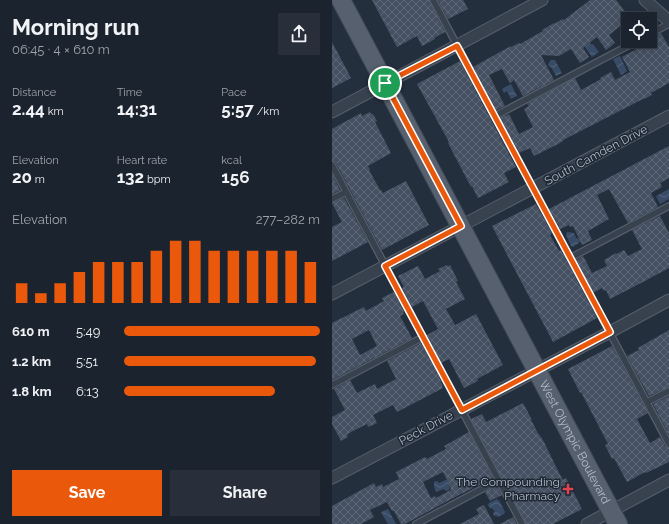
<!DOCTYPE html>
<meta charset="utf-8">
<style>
:root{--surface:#1b232e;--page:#282f3a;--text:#f1f3f6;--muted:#a0a4aa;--line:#39404a;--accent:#ea580c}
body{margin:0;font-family:Raleway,sans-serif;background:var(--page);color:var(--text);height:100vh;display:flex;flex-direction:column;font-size:15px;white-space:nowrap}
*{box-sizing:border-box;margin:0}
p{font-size:13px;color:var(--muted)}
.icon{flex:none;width:22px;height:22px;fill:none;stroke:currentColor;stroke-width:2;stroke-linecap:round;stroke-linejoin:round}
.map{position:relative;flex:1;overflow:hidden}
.details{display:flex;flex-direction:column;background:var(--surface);width:332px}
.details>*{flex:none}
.fabs{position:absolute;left:289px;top:12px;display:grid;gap:8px}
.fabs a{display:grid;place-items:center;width:36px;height:36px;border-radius:0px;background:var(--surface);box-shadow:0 2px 10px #0003,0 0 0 1px var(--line);font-size:20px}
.pin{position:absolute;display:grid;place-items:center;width:34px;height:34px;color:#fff;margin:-17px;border:2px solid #fff;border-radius:50%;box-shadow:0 1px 4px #0007}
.round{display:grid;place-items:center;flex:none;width:42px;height:42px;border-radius:0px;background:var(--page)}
.head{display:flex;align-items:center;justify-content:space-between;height:68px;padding:0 12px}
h1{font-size:22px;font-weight:700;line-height:30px}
.stats{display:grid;grid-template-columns:repeat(3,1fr);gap:6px;height:68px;padding:4px 12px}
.stats div{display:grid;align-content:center}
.stats b{font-size:17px;font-weight:700}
.stats small{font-size:11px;font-weight:400}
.stats p{font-size:11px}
.chart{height:112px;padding:8px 12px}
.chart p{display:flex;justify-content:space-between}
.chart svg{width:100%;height:72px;margin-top:4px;stroke:var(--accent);stroke-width:6}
.button{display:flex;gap:8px;margin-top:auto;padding:8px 12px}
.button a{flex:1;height:46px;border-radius:0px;background:var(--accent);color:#fff;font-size:16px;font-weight:700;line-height:46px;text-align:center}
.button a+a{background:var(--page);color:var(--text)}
ul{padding:0 12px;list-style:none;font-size:13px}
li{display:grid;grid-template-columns:64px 48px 1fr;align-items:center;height:30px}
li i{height:10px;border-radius:5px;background:var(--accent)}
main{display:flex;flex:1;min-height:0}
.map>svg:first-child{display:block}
.water{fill:url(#water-waves)}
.building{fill:url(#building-cross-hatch);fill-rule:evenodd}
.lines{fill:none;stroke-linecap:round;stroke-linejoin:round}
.lane-casing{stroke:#565f6c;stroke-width:8}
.street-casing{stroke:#565f6c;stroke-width:13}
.primary-casing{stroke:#414a57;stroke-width:20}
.lane{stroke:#38414e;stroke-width:5.5}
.street{stroke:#38414e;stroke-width:11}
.primary{stroke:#56606e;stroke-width:18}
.route-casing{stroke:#fff;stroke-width:8}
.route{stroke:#ea580c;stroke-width:5}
.health-dot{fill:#e0444e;stroke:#1d2633;stroke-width:1.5}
.labels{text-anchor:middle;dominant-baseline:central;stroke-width:3;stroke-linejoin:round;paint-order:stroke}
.street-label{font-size:12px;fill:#b4bcc9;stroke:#1d2633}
.poi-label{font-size:12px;fill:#b4bcc9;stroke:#1d2633;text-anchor:end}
</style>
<main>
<section class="details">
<div class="head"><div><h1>Morning run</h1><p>06:45 · 4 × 610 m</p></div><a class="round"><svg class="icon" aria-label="share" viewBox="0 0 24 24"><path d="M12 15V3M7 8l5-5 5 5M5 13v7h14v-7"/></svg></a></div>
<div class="stats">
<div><p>Distance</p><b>2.44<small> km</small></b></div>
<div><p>Time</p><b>14:31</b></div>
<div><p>Pace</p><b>5:57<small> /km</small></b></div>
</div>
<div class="stats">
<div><p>Elevation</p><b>20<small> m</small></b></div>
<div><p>Heart rate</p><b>132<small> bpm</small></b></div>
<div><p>kcal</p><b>156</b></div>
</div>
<div class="chart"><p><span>Elevation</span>277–282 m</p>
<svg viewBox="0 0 160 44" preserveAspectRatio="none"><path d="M5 44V32M15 44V38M25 44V32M35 44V25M45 44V19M55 44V19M65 44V19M75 44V12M85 44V6M95 44V6M105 44V12M115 44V12M125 44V12M135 44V12M145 44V12M155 44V19"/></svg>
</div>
<ul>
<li><b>610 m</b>5:49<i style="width:100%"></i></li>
<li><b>1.2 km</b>5:51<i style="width:98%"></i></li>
<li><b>1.8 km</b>6:13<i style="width:77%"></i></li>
</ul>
<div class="button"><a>Save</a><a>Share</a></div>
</section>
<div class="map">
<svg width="337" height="524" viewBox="0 0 337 524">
<defs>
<pattern id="water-waves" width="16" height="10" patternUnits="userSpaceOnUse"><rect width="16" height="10" fill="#394c67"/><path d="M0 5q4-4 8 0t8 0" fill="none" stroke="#53647b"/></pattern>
<pattern id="building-cross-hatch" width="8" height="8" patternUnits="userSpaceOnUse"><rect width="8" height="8" fill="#455162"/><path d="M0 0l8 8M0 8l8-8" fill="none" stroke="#5d6877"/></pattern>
</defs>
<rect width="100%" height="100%" fill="#242f3e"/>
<path class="water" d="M258 43 260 45 261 44 267 52 260 57 253 47Z
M288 56 295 71 289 75 281 59Z
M219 60H223L230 73 224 76 219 67 217 66 216 64Z
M179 84 185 96 179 99 175 91 172 93 170 89Z
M337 189V199L328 204 324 196Z
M235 232 242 233 244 238H246L248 242 241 247 239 246 234 235Z
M114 480H115L118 485 117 490 115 491 111 489 105 492H104L102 487V482L105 481 107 483Z
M165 499 168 502 173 512 172 514 166 517 164 516H162L161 513 163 512 161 509 158 508 156 505 157 503Z
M56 509 64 524H56L49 512Z"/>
<path class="building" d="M40 0H97L113 32 102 38 103 39 90 46 85 36 65 47Z
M106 0H131L136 9 116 19Z
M258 0H284L296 15V20L277 35 283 43 274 50 265 37 251 48 257 57 248 63 239 49 227 56 209 55 222 80 191 96 182 80 178 83 170 69 157 75 173 106 164 110 141 67 179 46V47L187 43 188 44 211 31 210 30 222 23V24L231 19 232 20Z
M329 33 337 47V83L319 93 320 95 312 99H311L233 139 228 143 202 156 198 148 187 153 168 118 177 114 187 134 201 127 192 109 197 106 195 104 243 78 249 90 269 79 268 78 279 72 283 80 298 72 290 57 320 41 318 38Z
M0 42 19 78 0 88Z
M128 61 184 167 172 173 177 182 146 198 140 186 139 187 116 143 117 142 85 84Z
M38 112 39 114H41L45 121 43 122 59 153 36 166 38 170H37L48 190H49L51 193 74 181 97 225 50 250 4 163 0 161V129L29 113 30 116Z
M337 146V178L328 183 330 187 319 193 326 207 296 223 277 189 265 195 277 219 256 231 260 240 250 245 241 226 238 227 237 225 228 229 217 209Z
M0 174 8 190 0 194Z
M12 198 36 242 0 261V227L10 222 0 203Z
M204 204 220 233 218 235 227 251 229 250 265 318 221 342 160 226Z
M328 216 337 233V268L309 283 278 299 274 290 272 291 270 288 261 293 244 260 251 256 260 273 275 266 272 260 284 253 285 254 292 250 296 256 310 249 300 230Z
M115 265 116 267 118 265 126 281 124 282 133 299 114 309 123 325 144 314 171 365 145 379 146 381 132 388 117 359 109 363 95 335 106 329 91 301 80 307 70 288 72 287 66 276 86 266 93 279 108 271 106 269Z
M62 292 72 311 71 312 72 314 68 316 80 338 0 380V323L32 307 34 311 52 301 50 298ZM37 330 45 346 28 355 20 339Z
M337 330V387L317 396 295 356 307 350 306 348Z
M89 343 105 372 110 384 111 388 65 412 61 405 41 415 45 423 36 427 35 424 19 432 15 435 16 437 9 441 0 424V417L13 410 2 389 18 380 25 393 43 384 45 389 64 379 55 361Z
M280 346 316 413 305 419 318 443 328 437 333 446 337 448V462L314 473 313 472 295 482 282 458 280 459 273 445 276 444 249 392 248 393 236 369Z
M337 396V435L321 404Z
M191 403 200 420H199L207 435V434L212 442 227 473 231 480 234 478 250 509 221 524H194L139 419 150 414 154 422Z
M137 432 161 478 123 497 73 524H69L62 511H60L55 502 38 510 42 517 29 524H0V506L42 483 44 487 50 484 51 487 67 479 64 472 93 457 95 459 114 449 112 446ZM111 472 119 488H118L119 490 104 498 103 496 99 498 91 482Z
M165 486 170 495 158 501 153 492Z
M152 505 162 524H128L147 514 144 509Z
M181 517 185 524H168Z"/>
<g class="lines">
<defs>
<path id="lane" d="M101 0 337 444
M318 34 337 24
M163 116 305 41
M0 165 190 524
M0 199 14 192
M238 258 337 206
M0 385 91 337
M315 402 337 391
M84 524 167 480"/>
<path id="street" d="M313 0 337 21
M0 112 210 0
M0 294 337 116
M0 478 278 332 337 300
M255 524 337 480"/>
<g id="primary">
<path id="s1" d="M9 0 286 524"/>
</g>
</defs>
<use href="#lane" class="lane-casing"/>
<use href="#street" class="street-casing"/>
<use href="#primary" class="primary-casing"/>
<use href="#lane" class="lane"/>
<use href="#street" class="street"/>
<use href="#primary" class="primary"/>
</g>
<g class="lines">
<defs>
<path id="route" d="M125 46 278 332 130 410 53 266 129 226 53 83Z"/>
</defs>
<use href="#route" class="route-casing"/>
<use href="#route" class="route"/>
</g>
<path class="health-dot" d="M234 483h4v4h4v4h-4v4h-4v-4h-4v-4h4z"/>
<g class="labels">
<g class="street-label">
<text transform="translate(264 155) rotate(-28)">South Camden Drive</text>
<text transform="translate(94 428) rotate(-28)">Peck Drive</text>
<text stroke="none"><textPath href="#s1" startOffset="500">West Olympic Boulevard</textPath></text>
</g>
<g class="poi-label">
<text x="228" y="482">The Compounding<tspan x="228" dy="14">Pharmacy</tspan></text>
</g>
</g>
</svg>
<div class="fabs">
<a><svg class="icon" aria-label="locate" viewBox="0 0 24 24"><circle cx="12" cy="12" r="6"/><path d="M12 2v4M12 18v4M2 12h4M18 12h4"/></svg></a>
</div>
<div class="pin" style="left:53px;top:83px;background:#1e9e55"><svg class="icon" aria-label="arrive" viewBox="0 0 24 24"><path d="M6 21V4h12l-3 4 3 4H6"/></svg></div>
</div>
</main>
